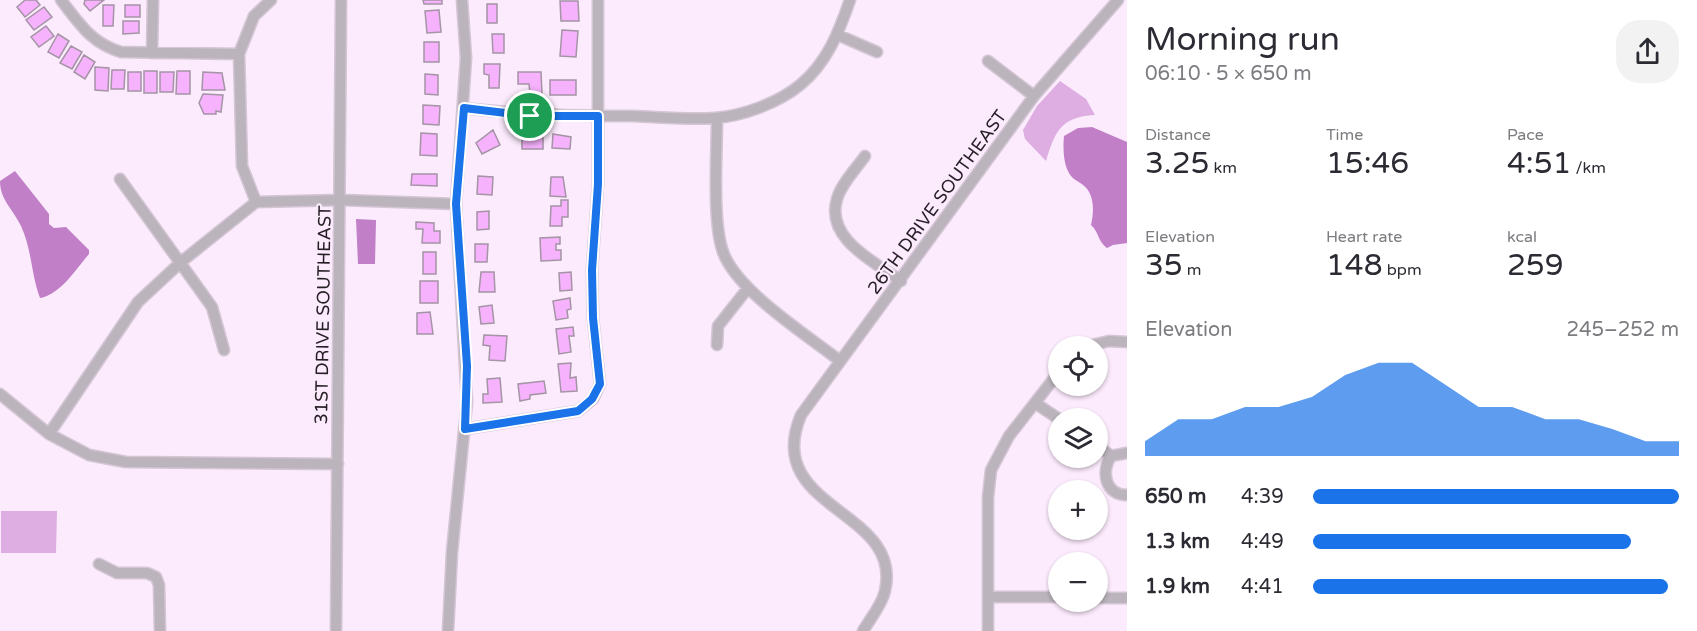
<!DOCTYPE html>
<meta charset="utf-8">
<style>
:root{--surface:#fff;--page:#f2f2f3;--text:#2b2b33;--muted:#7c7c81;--accent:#1a73e8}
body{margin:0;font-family:"Varela Round",sans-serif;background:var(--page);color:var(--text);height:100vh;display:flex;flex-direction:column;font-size:22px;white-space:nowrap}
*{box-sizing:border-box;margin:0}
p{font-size:20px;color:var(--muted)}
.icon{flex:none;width:33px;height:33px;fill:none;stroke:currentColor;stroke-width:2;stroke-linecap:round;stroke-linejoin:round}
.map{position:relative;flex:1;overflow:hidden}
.side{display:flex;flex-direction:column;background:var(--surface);width:570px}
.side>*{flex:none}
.buttons{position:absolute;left:1048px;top:336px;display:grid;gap:12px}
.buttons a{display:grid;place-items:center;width:60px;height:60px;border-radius:50%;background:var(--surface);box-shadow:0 2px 4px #0004;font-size:30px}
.pin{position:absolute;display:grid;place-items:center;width:51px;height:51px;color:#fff;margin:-26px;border:3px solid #fff;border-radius:50%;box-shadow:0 2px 6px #0007}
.round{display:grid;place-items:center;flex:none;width:63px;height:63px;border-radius:24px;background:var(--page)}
.headline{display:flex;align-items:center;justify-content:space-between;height:102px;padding:0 18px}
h1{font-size:33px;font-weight:600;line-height:45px}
.metrics{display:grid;grid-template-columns:repeat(3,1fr);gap:9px;height:102px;padding:6px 18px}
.metrics div{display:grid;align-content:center}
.metrics b{font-size:30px;font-weight:600}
.metrics small{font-size:16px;font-weight:400}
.metrics p{font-size:16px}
.chart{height:168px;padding:12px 18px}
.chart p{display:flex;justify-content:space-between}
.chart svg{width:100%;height:108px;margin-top:6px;fill:var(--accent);opacity:.7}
ul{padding:0 18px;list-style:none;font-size:20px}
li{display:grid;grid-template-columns:96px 72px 1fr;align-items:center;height:45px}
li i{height:15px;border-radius:8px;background:var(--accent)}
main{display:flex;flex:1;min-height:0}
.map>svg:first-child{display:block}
.green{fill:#deaee2}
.water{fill:#c07fc6}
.building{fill:#f6b2fc;stroke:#a494a5;stroke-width:1.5}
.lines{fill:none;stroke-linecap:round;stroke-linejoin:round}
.minor-casing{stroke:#d5c6d6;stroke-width:13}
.minor{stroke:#bbb4bc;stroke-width:10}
.route-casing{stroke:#fff;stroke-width:12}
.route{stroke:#1a73e8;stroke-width:8}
.labels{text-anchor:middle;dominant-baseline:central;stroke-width:4.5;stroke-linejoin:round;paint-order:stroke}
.street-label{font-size:18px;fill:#261f26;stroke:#fcebfd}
</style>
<main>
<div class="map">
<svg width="1127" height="631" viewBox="0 0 1127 631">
<rect width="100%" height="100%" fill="#fcebfd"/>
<path class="green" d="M1060 81 1086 99 1095 115C1060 117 1055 132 1046 161L1025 139 1023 130 1037 106Z
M1 511H57L56 553H1Z"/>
<path class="water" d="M1092 127 1127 142V243L1113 245 1107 248C1098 242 1099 232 1091 225 1094 212 1095 194 1083 185 1078 181 1072 179 1069 173 1063 163 1063 146 1064 136L1078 128Z
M15 171 49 214V224L54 228 66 227 89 250V254C77 268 60 295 40 298 31 274 32 250 21 226 13 209 0 200 0 181Z
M356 219 376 220 375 264H358Z"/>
<path class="building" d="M25 0H36L40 5 25 17 17 7Z
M85 0H104L90 11 84 4Z
M423 0H442V4H424Z
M560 1H578L579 21H561Z
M487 4H497V23H487Z
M103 5H114L113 26H103Z
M125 5H140V17H125Z
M44 7 52 17 34 30 26 20Z
M439 10 441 32 427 33 425 11Z
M123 21H139V33L123 34Z
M46 26 54 36 39 47 31 37Z
M562 30 578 31 576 57 560 56Z
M58 34 69 41 59 58 48 52Z
M492 34H504V53H493Z
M424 42H439V62H424Z
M71 46 82 52 72 69 60 63Z
M84 55 95 62 85 79 74 72Z
M484 64H500L499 88H489V75L484 74Z
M95 67 109 68 108 91 95 90Z
M112 70H125L124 89H111Z
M144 71H157V93H144Z
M177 71H190V94H176Z
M128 72H141V91H128Z
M160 72H174L173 92H160Z
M203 72 222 73 225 90H202Z
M518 72H541L542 94H530L529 84H518Z
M425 74 438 75V95L425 94Z
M550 80H576V95H550Z
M203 94 223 95 221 112 216 111V114H204L199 103Z
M423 105 440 106 439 125 423 124Z
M493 130 500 145 482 154 476 143Z
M522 132H533V136H543V149H522Z
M421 133 437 134V156L420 155Z
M553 134 571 137 570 149 552 148Z
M412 174H437V186L411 185Z
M478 176 493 177 492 195 477 194Z
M551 177H563L566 197 550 196Z
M561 200H568V217H562V226H550L551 206H561Z
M489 211V229L477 230V212Z
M416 222 434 223V231H440V243H422L423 229H416Z
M560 237V244H556V250H561V260L541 261 540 238Z
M475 244H488L487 262H475Z
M423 252H436V274H423Z
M481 272H494L495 292H479Z
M571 272 572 290 560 291 559 273Z
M420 281H438V303H420Z
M570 298 571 309 567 310 568 318 556 320 553 301Z
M492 305 494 323 481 324 479 307Z
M430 312 433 334H417V313Z
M573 327 574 336H569L571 352 559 354 556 329Z
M484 335 507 336 505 361 489 360 490 346 483 345Z
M571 363 570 378 576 377 577 391 561 392 558 364Z
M500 378 502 402 483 403V394H488L487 379Z
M544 381 546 393 530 395V399L520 401 518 384Z"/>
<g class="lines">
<defs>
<path id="minor" d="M61 0C80 24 91 43 121 52L239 54
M838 35 877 52
M152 53 153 0
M988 61 1034 96
M464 108C521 115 576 116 633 116 660 117 688 120 715 118 743 116 778 103 800 85 827 63 839 32 850 0
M717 118C717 153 712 221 723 252 737 291 807 335 840 361
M865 156C856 169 841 184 837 199 825 239 875 262 901 281
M120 179 212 307 224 350
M256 202 242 166 239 54 254 16 271 0
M256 202 341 200 456 204
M717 345 718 326 748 288
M1088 346 1109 341 1127 342
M0 394 49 434 89 455 126 462 338 464
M1035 403 1059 419
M465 429 578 411 593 399 600 384 593 318 592 270 598 184V0
M49 434 138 302 181 262 256 202
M1098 446 1111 456
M1127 453 1111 456C1101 472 1105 495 1127 495
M99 564 117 573H147L156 577 159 585 160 631
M988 597H1059
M1098 598H1127
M336 631 341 0
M448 631 452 552 467 402 456 204 466 58 462 0
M863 631C870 619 882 605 885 591 904 509 761 510 801 415L1034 96 1118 0
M988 631V497L991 470 1009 436 1059 372"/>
</defs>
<use href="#minor" class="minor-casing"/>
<use href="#minor" class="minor"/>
</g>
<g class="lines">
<defs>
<path id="route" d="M464 108 530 116H598V184L592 270 593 318 600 384 592 399 578 411 465 429 467 366 456 204Z"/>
</defs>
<use href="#route" class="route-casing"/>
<use href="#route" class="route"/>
</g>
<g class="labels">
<g class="street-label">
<text transform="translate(937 202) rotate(-54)">26TH DRIVE SOUTHEAST</text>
<text transform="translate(323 315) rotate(-89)">31ST DRIVE SOUTHEAST</text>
</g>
</g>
</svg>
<div class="buttons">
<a><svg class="icon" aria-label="locate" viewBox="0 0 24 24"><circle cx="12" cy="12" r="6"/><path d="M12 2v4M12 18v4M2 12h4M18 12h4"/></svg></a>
<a><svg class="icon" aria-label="layers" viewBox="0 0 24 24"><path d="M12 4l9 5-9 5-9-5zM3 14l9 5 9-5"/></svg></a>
<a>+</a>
<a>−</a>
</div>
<div class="pin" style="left:530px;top:116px;background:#1e9e55"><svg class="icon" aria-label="arrive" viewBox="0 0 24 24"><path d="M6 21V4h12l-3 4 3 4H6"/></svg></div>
</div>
<section class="side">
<div class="headline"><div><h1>Morning run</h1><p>06:10 · 5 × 650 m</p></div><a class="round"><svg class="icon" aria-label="share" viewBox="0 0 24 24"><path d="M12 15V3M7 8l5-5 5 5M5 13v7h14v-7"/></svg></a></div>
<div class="metrics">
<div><p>Distance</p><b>3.25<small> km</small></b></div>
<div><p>Time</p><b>15:46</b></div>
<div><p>Pace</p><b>4:51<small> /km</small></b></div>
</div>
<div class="metrics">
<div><p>Elevation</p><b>35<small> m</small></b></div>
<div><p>Heart rate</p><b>148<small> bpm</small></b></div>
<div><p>kcal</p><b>259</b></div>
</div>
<div class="chart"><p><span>Elevation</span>245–252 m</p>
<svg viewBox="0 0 160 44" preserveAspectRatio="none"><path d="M0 44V38L10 29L20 29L30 24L40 24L50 20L60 11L70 6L80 6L90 15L100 24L110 24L120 29L130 29L140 33L150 38L160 38V44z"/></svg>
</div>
<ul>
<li><b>650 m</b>4:39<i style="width:100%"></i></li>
<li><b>1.3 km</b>4:49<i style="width:87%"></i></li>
<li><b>1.9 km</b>4:41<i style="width:97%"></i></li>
</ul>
</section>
</main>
